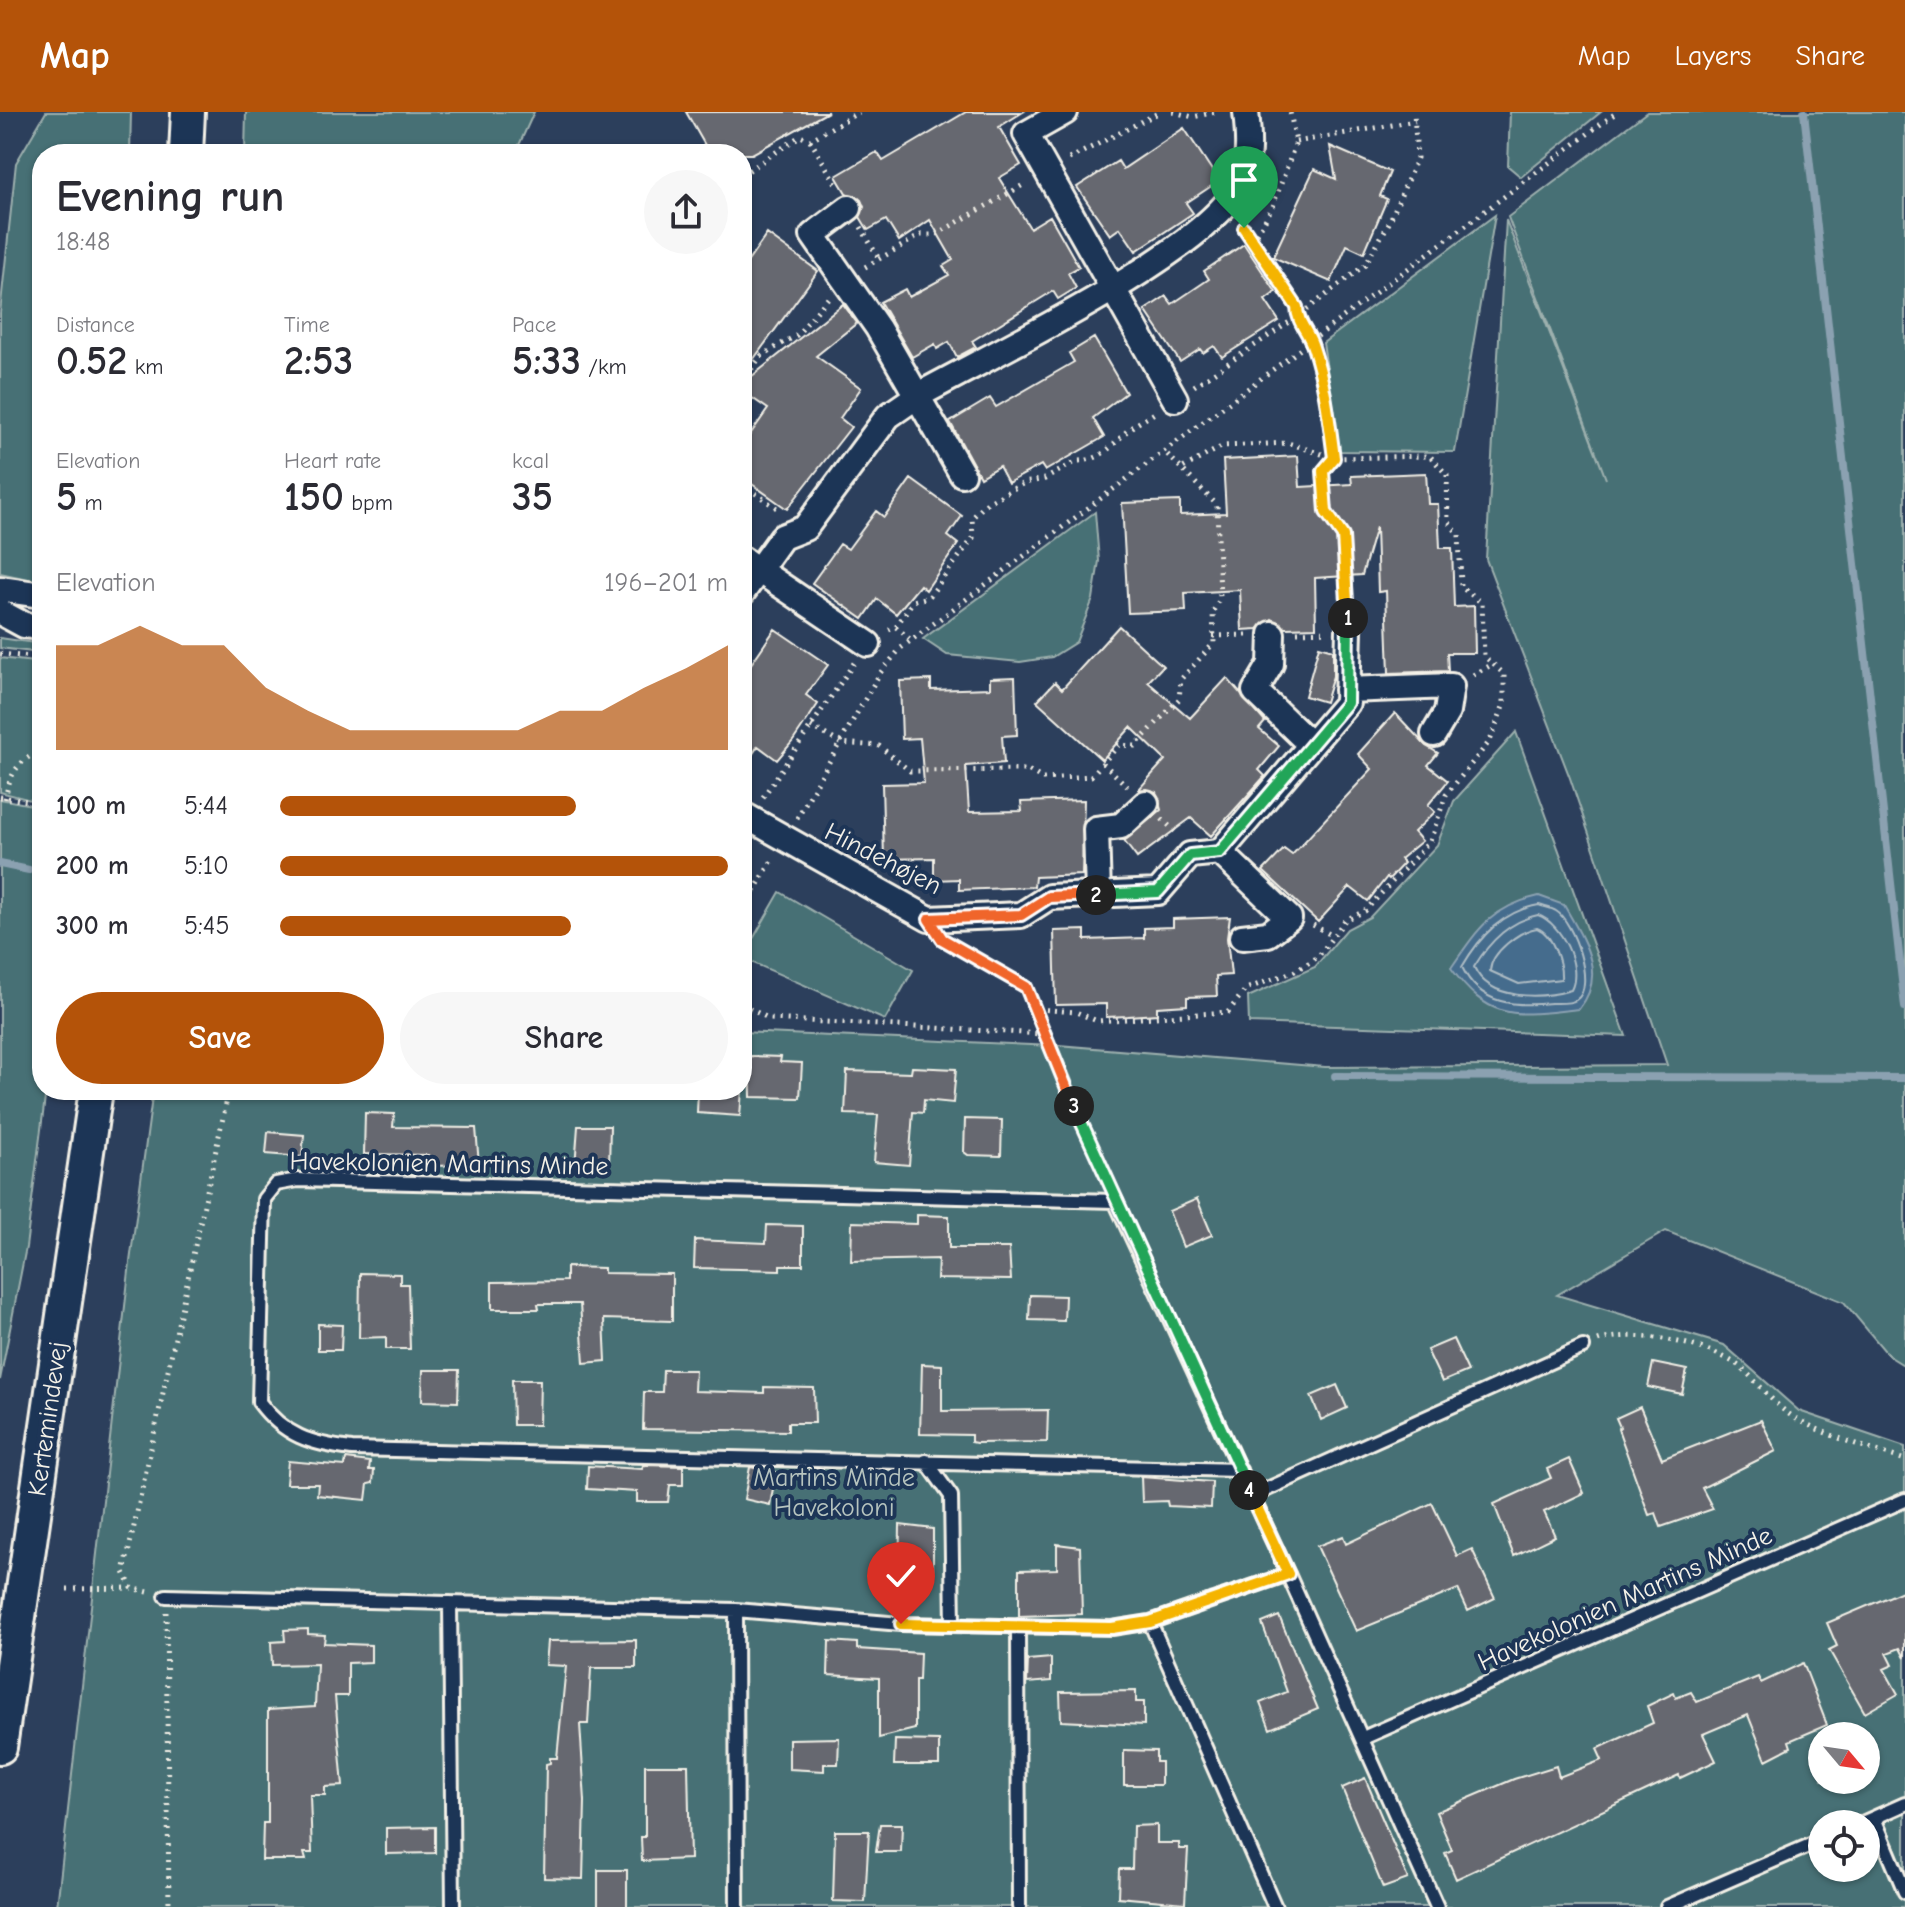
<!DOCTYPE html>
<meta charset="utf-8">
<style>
:root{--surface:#fff;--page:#f7f7f7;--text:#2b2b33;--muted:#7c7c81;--accent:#b45309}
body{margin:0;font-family:"Comic Neue",sans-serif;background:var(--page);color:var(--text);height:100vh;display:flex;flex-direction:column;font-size:30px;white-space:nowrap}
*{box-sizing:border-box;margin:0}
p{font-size:26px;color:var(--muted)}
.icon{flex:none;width:44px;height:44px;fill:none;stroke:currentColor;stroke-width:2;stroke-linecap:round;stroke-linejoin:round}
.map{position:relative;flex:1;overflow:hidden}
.drawer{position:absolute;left:32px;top:32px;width:720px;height:956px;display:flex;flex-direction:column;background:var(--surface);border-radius:32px;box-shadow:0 2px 6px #0004}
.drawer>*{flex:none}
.needle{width:52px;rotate:119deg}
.tools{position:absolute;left:1808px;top:1610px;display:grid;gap:16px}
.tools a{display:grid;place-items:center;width:72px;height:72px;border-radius:50%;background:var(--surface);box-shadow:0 2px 6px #0004;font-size:40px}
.pin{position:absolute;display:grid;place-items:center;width:68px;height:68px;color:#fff;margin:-82px -34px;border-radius:50% 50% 50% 0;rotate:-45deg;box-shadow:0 0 8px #0007}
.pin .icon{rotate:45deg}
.km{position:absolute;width:40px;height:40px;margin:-20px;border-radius:50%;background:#222;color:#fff;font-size:22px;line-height:40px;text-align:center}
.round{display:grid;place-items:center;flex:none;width:84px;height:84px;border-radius:42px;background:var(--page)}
.overview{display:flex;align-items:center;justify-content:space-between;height:136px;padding:0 24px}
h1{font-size:44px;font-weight:700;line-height:60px}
.figures{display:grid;grid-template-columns:repeat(3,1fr);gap:12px;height:136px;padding:8px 24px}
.figures div{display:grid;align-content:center}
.figures b{font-size:40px;font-weight:700}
.figures small{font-size:22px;font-weight:400}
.figures p{font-size:22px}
.chart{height:224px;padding:16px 24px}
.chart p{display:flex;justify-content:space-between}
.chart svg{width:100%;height:144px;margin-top:8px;fill:var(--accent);opacity:.7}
.cta{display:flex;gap:16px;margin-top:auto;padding:16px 24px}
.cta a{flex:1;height:92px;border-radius:48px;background:var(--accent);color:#fff;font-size:32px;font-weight:700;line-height:92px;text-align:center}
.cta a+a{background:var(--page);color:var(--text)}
ul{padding:0 24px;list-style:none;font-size:26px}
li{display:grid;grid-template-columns:128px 96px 1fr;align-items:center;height:60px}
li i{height:20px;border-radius:10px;background:var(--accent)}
header{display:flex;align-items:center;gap:48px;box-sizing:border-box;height:112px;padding:0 40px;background:var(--accent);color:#fff}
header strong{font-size:38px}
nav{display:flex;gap:44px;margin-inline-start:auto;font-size:28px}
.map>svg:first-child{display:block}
.green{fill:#466f74;stroke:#9db0ae;stroke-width:2;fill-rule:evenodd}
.water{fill:#456c8d;stroke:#8ba1b1;stroke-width:2}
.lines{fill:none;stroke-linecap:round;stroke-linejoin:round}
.shore{stroke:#aebcc4;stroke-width:2}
.stream{stroke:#8ba1b1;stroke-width:8}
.building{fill:#666870;stroke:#f4f1e8;stroke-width:2}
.lane-casing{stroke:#f4f1e8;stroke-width:18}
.street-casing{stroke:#f4f1e8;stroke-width:30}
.secondary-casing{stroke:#f4f1e8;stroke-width:38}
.path{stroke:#f4f1e8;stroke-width:5;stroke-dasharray:2 6;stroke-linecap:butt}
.lane{stroke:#1d3557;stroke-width:12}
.street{stroke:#1d3557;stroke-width:24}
.secondary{stroke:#1d3557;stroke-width:32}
.split-1-casing{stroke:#fff;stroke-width:16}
.split-2-casing{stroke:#fff;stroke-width:16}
.split-3-casing{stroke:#fff;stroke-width:16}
.split-4-casing{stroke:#fff;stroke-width:16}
.split-5-casing{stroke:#fff;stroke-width:16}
.split-1{stroke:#f5b400;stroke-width:10}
.split-2{stroke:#22a559;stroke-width:10}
.split-3{stroke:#f0652b;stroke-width:10}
.split-4{stroke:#22a559;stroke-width:10}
.split-5{stroke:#f5b400;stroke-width:10}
.labels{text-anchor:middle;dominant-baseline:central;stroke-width:8;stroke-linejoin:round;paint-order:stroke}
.street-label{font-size:26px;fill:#f4f1e8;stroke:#1d3557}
.park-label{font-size:26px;fill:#b7c4bf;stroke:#1d3557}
</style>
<header>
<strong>Map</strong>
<nav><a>Map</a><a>Layers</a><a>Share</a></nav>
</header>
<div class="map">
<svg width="1905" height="1795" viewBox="0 0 1905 1795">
<rect width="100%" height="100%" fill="#2c3f5c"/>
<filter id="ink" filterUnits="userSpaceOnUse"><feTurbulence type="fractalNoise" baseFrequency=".0125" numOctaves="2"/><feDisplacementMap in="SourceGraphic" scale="16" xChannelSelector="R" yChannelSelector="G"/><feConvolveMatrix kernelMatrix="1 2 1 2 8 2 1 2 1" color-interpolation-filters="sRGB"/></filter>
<g filter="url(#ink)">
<path class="green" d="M46 0H131L130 42H42V470L0 461V201L16 51Z
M246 0H534L515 42H245Z
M1510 0H1601L1521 65 1508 54Z
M1647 0H1905V1254L1889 1244 1844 1190 1666 1119 1557 1183 1724 1233 1799 1299 1905 1335V1795H57L130 1150 153 978H742V920L1054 934 1089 1010 1057 933 1325 955 1667 953 1570 666 1486 447 1506 108 1606 367 1508 105ZM1822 1624H1866V1668H1822ZM1822 1712H1866V1756H1822Z
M1495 103 1455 340 1339 339 1323 231Z
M1095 400 1099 449 1093 487 1076 530 1052 545 1020 550 947 543 923 527Z
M0 526 42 532V541L0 536Z
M0 546 42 551V691L0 680Z
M1516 620 1626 924 1249 911 1248 885 1315 855 1347 817 1370 805 1437 733 1454 689Z
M0 687 42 695V978H46L26 1135 0 1268Z
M780 780 913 858 885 908 742 846Z"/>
<path class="water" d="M1539 784 1564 793C1583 827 1608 862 1579 897 1518 903 1491 912 1451 856 1477 818 1492 794 1539 784Z"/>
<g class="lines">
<path class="shore" d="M1539 793C1544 795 1552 796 1556 799 1573 809 1597 875 1576 888 1570 892 1558 891 1551 891 1515 895 1480 893 1462 855 1480 824 1503 799 1539 793Z
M1538 803C1561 811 1583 855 1571 878 1541 887 1489 889 1474 855 1489 830 1509 809 1538 803Z
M1537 816C1553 822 1562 852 1561 867L1519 872 1490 859C1491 840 1519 819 1537 816Z"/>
<path class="stream" d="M1804 0 1905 895
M0 752 29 758
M1335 964 1905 966"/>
</g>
<path class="building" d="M686 0H828L752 42H710Z
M966 0H1023L999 15 1021 53 999 66 1030 116 1050 104 1079 155 1068 161 1076 176 1058 187 1053 179 972 229 976 235 957 245 949 230 937 237 935 232 912 245 880 190 905 177 909 185 949 163 943 154 953 148 930 108 899 129 886 108 868 118 860 105 864 95 861 88 846 81 836 64 877 40 883 49Z
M1184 16 1219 69 1186 91 1193 101 1136 139 1120 116 1110 123 1077 75 1118 49 1123 57Z
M1330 34 1390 60 1380 84 1387 87 1364 141 1347 133 1331 170 1273 145 1314 57 1336 67Z
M767 122 818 159 742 263V158Z
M1244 132 1276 180 1265 188 1279 209 1222 245 1214 234 1203 241 1200 237 1180 250 1145 198 1166 184 1172 192 1209 167 1204 159Z
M843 192 857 211 816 244 861 276 840 306 851 315 787 397 742 365V334L768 297 742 279V272Z
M1094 226 1126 281 1093 306 1104 325 1045 359 1041 353 1008 371 999 354 980 365 950 310 990 286 996 295 1074 250 1069 241Z
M1298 344 1300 375 1352 372 1351 364 1426 361 1428 392H1438L1440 436H1452L1454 495 1474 494 1475 541H1447L1448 559 1389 561 1386 479 1378 480 1376 415 1362 463 1315 466 1316 515 1286 516 1272 507 1258 517 1242 518 1240 478 1185 481 1186 499 1128 501 1122 391 1180 389V403L1226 401 1223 348Z
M911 367 962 404 948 424 958 432 926 478 920 473 896 502 877 487 863 507 812 471 840 432 848 437 876 399 884 405Z
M1119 514 1163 554 1148 570 1190 606 1227 566 1265 610 1259 617 1279 634 1259 658 1265 664 1211 724 1191 706 1137 746 1124 729 1161 698 1156 680 1139 677 1165 648 1131 615 1102 648 1037 589 1055 570 1062 577Z
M775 517 828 553 806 583 818 592 793 629 777 648 758 634 742 658V565Z
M1319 534 1333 538V564L1325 590 1305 584Z
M1015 565 1017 623 1002 624 1004 651 966 654 969 700 1022 699 1021 690 1084 688 1082 763 1035 765 1034 775 959 778V767L934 768V746L884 747 882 672 924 671 920 626 902 627 900 569 931 568V578L990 576V566Z
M1395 601 1426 634 1438 641 1428 653 1448 669 1428 693 1435 700 1414 720 1422 729 1400 747 1404 751 1389 767 1387 765 1368 789 1350 775 1318 810 1263 759 1284 737 1292 743 1372 657 1358 642Z
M1230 805 1227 826 1231 863 1216 864 1217 884 1187 885V893L1157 895V902L1128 904 1106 905V892L1056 893 1054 819 1085 818V828L1144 826V816L1173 815V807Z
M750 944 781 945 780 950 802 951 800 986 751 985Z
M912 955 956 957 953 991 924 988 923 1001 913 1000 909 1053 874 1050 878 1003 845 1002 847 959 911 961Z
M698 978H742L740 1004 697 1001Z
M365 1001 394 1002 393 1015 476 1016 479 1053 428 1054V1043L364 1042Z
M965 1007 1002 1008 1001 1044 968 1043 964 1040Z
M578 1014H610L609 1056 575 1055Z
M268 1020 304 1023 302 1045 266 1042Z
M1197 1087 1212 1123 1183 1135 1169 1099Z
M917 1103 949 1104V1136H1009L1011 1168 937 1167 938 1147 851 1149 852 1110 917 1112Z
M767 1113 803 1114V1153H780V1158L694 1156 695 1128 766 1131Z
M566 1155 604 1156V1161L672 1162V1209L604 1207 606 1249 584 1251 580 1192H538L539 1197H492V1170L566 1169Z
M360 1161 400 1162V1172H408L410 1237H386V1225L359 1226Z
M1030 1183 1065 1184 1064 1209 1029 1208Z
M318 1212 342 1213 341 1238H318Z
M1453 1227 1468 1259 1442 1270 1427 1238Z
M1653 1251 1687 1258 1682 1282 1648 1275Z
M922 1252 942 1253V1299L1048 1298 1047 1330 976 1331 971 1330V1323L920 1322Z
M423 1258H459L458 1290 422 1289Z
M663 1258H695L694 1279 764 1281V1275L814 1276 815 1311H788V1319L643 1317 644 1280H662Z
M512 1268H540L539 1313H513Z
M1337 1273 1347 1296 1321 1308 1311 1284Z
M1640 1295 1662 1347 1761 1308 1776 1339 1702 1376 1713 1397 1661 1415 1656 1401 1649 1403 1618 1317 1620 1315 1616 1306Z
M346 1347 370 1350 369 1358H374L373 1371 368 1372 366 1388 317 1383 318 1372H286L288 1349 345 1354Z
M1569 1347 1584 1381 1544 1400 1555 1424 1514 1444 1494 1392 1551 1366 1547 1357Z
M643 1353 683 1354V1373H670L668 1390H637V1380L587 1377 588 1354 642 1357Z
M750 1355 776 1360 770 1393 744 1387Z
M1141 1365 1212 1370 1211 1396 1168 1394 1167 1389 1142 1390Z
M1432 1391 1457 1444 1472 1437 1495 1486 1468 1499 1458 1477 1356 1519 1317 1434 1343 1424 1346 1432Z
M900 1413 933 1417V1470H899Z
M1057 1432 1080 1435 1082 1502 1019 1504V1458L1057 1457Z
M1905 1478V1546L1900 1536 1887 1541 1893 1553 1884 1557 1898 1582 1865 1601 1829 1538 1837 1534 1827 1511Z
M1279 1504 1318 1597 1270 1617 1260 1591 1287 1580 1262 1511Z
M308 1517V1522L325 1523 324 1531 371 1533V1550L348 1551V1584H335L343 1674 325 1675V1683H310L312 1741H304L306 1748H262L263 1711H268V1598L315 1595 317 1552 272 1553 271 1530 285 1529 284 1518Z
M636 1528V1556H591L588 1612H580L585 1689 583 1767 544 1766 546 1652 550 1651V1646H557L566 1554 546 1553 548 1529Z
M829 1529 857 1531V1537L920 1541 919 1568H915V1617L879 1626V1566L828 1563Z
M1051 1546V1569L1027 1571 1028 1548Z
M1803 1551 1827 1613 1789 1629 1791 1635 1766 1648 1748 1603 1703 1622 1716 1649 1680 1666 1679 1663 1456 1767 1445 1741 1452 1738 1436 1700 1514 1667 1556 1654 1559 1665 1602 1648 1597 1637 1653 1611 1647 1594 1674 1581 1676 1586 1691 1580 1697 1590 1758 1565 1761 1571Z
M1136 1579V1590H1144V1613L1061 1609 1060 1580Z
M839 1626 838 1652H824V1659L789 1657V1627Z
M895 1628 939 1629V1653H894Z
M1124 1638 1156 1639V1650H1161V1673H1124Z
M645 1653H688L690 1747 642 1749 641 1725H645Z
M1365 1666 1408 1767 1383 1776 1342 1676Z
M880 1712H902L901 1740H876Z
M1157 1713V1731H1179V1737H1188L1185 1791 1118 1785 1119 1757H1132L1133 1714Z
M435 1715V1741L386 1742V1716Z
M835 1719H869L865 1790 833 1789Z
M598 1758H627V1795H598Z"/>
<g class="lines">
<defs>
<path id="lane" d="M926 1349 951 1384 953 1513
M1252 1384 1583 1235
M1288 1462 1437 1795
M166 1484 736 1498 901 1512 1112 1516 1150 1510 1288 1462 1115 1089 298 1068 276 1072 264 1087 259 1290C284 1324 311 1332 352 1337L1240 1358
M450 1491 453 1795
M736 1498 737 1795
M1150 1510 1275 1795
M1018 1514 1019 1795
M1363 1626 1905 1388
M1874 1706 1905 1780
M1860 1712 1905 1692
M1667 1795 1822 1728"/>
<path id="street" d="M1065 0 1026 22 1175 287
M849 96 813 123 878 216 962 362
M742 447 868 532
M0 477 42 483
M742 481 782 425 805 416 888 304 917 284C992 242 1199 144 1237 77 1251 52 1249 27 1246 0
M0 500 24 513 42 515
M1272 522 1271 552 1255 579 1311 633
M1347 578 1451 574 1447 600 1434 622
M742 702 929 807 1021 803 1049 785 1158 780 1190 743 1220 740 1347 591 1349 518
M1220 740 1289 806 1268 822 1242 825
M1098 783 1096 717 1121 714 1146 691"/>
<path id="secondary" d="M186 42 188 0
M0 1635 96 978"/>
</defs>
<use href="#lane" class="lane-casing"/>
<use href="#street" class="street-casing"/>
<use href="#secondary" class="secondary-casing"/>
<path class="path" d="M1173 0 1193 5 1216 0
M810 28 838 75
M1296 30 1415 9
M1069 47 1160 0
M742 63 800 24 810 28 859 0
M1239 111 1297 195C1297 211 1309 220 1313 235 1325 271 1329 308 1334 346L1323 359 1326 400 1343 424 1348 495
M861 115 879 147
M1253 129 1273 94 1296 30 1290 0
M865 155 921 123H935L1025 72
M742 270 761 244 797 223 828 186
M1194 274 1297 205 1365 153 1389 111 1417 46 1414 0
M742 372 781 399
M896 515 911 528
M889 518 896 515 913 489 929 485 973 426 972 406 987 391 1024 371 1045 367 1077 349C1099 349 1110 336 1124 322 1132 313 1146 307 1156 300
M1297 520 1327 519
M1213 524 1247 523
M0 542 42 546
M1473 563 1493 552
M811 614 840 631 879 634 910 659 1028 658 1043 667 1091 664 1119 633 1135 634 1179 587 1181 567 1214 531 1213 499 1220 487 1217 393 1165 340
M1103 651 1128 675
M0 685 42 691
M763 685 854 551
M5 687C10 661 18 649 42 638
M797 706 880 561 901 536 1617 0
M1162 707 1178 722
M742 800 774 745
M1313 813 1333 824
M949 832 1026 875 1038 897 1043 922
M742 893 770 907 1043 922 1106 1070
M1038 897 1076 900 1097 909 1228 900 1246 877 1295 859 1318 845 1345 808 1365 799 1430 729 1446 683 1490 629 1504 592V562L1484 544 1482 491 1461 475 1459 423 1448 409 1447 363 1430 344 1334 346 1288 331 1223 334 1181 357
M1598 1229C1633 1216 1711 1232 1740 1255 1760 1271 1773 1293 1795 1306 1829 1325 1868 1336 1905 1348
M67 1477 132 1476
M148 1480 132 1476 124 1460 229 978
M166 1500 169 1795"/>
<use href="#lane" class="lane"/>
<use href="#street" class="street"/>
<use href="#secondary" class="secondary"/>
</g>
</g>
<g class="lines" filter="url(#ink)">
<defs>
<path id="split-1" d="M1244 116 1297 195C1297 211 1309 220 1313 235 1325 271 1329 308 1334 346L1323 359 1326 400 1343 424 1348 506"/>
<path id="split-2" d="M1096 783 1158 780 1190 743 1220 740 1347 591 1348 506"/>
<path id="split-3" d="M1074 994 1026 875 942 827 929 807 1021 803 1049 785 1096 783"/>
<path id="split-4" d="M1074 994 1249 1378"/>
<path id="split-5" d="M901 1512 1112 1516 1150 1510 1288 1462 1249 1378"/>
</defs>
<use href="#split-1" class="split-1-casing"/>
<use href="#split-2" class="split-2-casing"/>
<use href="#split-3" class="split-3-casing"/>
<use href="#split-4" class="split-4-casing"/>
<use href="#split-5" class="split-5-casing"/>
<use href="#split-1" class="split-1"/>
<use href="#split-2" class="split-2"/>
<use href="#split-3" class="split-3"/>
<use href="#split-4" class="split-4"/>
<use href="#split-5" class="split-5"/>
</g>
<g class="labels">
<g class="street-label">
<text transform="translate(883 747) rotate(27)">Hindehøjen</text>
<text transform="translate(449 1052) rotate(1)">Havekolonien Martins Minde</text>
<text transform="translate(48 1307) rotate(-82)">Kertemindevej</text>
<text transform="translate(1625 1487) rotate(-24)">Havekolonien Martins Minde</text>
</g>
<g class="park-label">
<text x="834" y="1366">Martins Minde<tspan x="834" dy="30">Havekoloni</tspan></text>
</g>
</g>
</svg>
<div class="tools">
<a><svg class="needle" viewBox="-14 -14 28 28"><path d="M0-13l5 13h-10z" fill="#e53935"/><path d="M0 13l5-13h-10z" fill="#7c7c81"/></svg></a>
<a><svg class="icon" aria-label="locate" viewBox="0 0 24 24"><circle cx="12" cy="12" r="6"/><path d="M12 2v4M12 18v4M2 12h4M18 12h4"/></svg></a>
</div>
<div class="pin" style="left:1244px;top:116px;background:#1e9e55"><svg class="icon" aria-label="arrive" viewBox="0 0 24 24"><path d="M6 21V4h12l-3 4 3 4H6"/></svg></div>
<div class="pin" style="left:901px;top:1512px;background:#d93025"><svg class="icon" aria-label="check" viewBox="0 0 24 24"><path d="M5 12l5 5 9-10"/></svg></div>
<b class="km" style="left:1348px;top:506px">1</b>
<b class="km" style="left:1096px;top:783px">2</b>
<b class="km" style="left:1074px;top:994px">3</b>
<b class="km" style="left:1249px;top:1378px">4</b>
<section class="drawer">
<div class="overview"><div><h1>Evening run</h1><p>18:48</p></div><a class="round"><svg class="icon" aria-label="share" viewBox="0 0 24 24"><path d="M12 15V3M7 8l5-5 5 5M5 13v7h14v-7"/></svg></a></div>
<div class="figures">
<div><p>Distance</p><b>0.52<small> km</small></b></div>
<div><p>Time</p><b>2:53</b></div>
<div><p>Pace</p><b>5:33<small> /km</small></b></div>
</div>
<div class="figures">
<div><p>Elevation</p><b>5<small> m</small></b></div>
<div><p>Heart rate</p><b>150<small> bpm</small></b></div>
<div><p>kcal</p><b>35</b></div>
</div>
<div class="chart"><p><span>Elevation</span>196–201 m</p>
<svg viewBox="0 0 160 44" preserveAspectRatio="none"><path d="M0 44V12L10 12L20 6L30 12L40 12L50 25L60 32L70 38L80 38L90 38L100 38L110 38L120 32L130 32L140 25L150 19L160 12V44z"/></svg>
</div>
<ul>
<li><b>100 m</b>5:44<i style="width:66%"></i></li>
<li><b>200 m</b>5:10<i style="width:100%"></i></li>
<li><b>300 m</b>5:45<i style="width:65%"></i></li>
</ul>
<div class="cta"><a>Save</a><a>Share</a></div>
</section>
</div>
